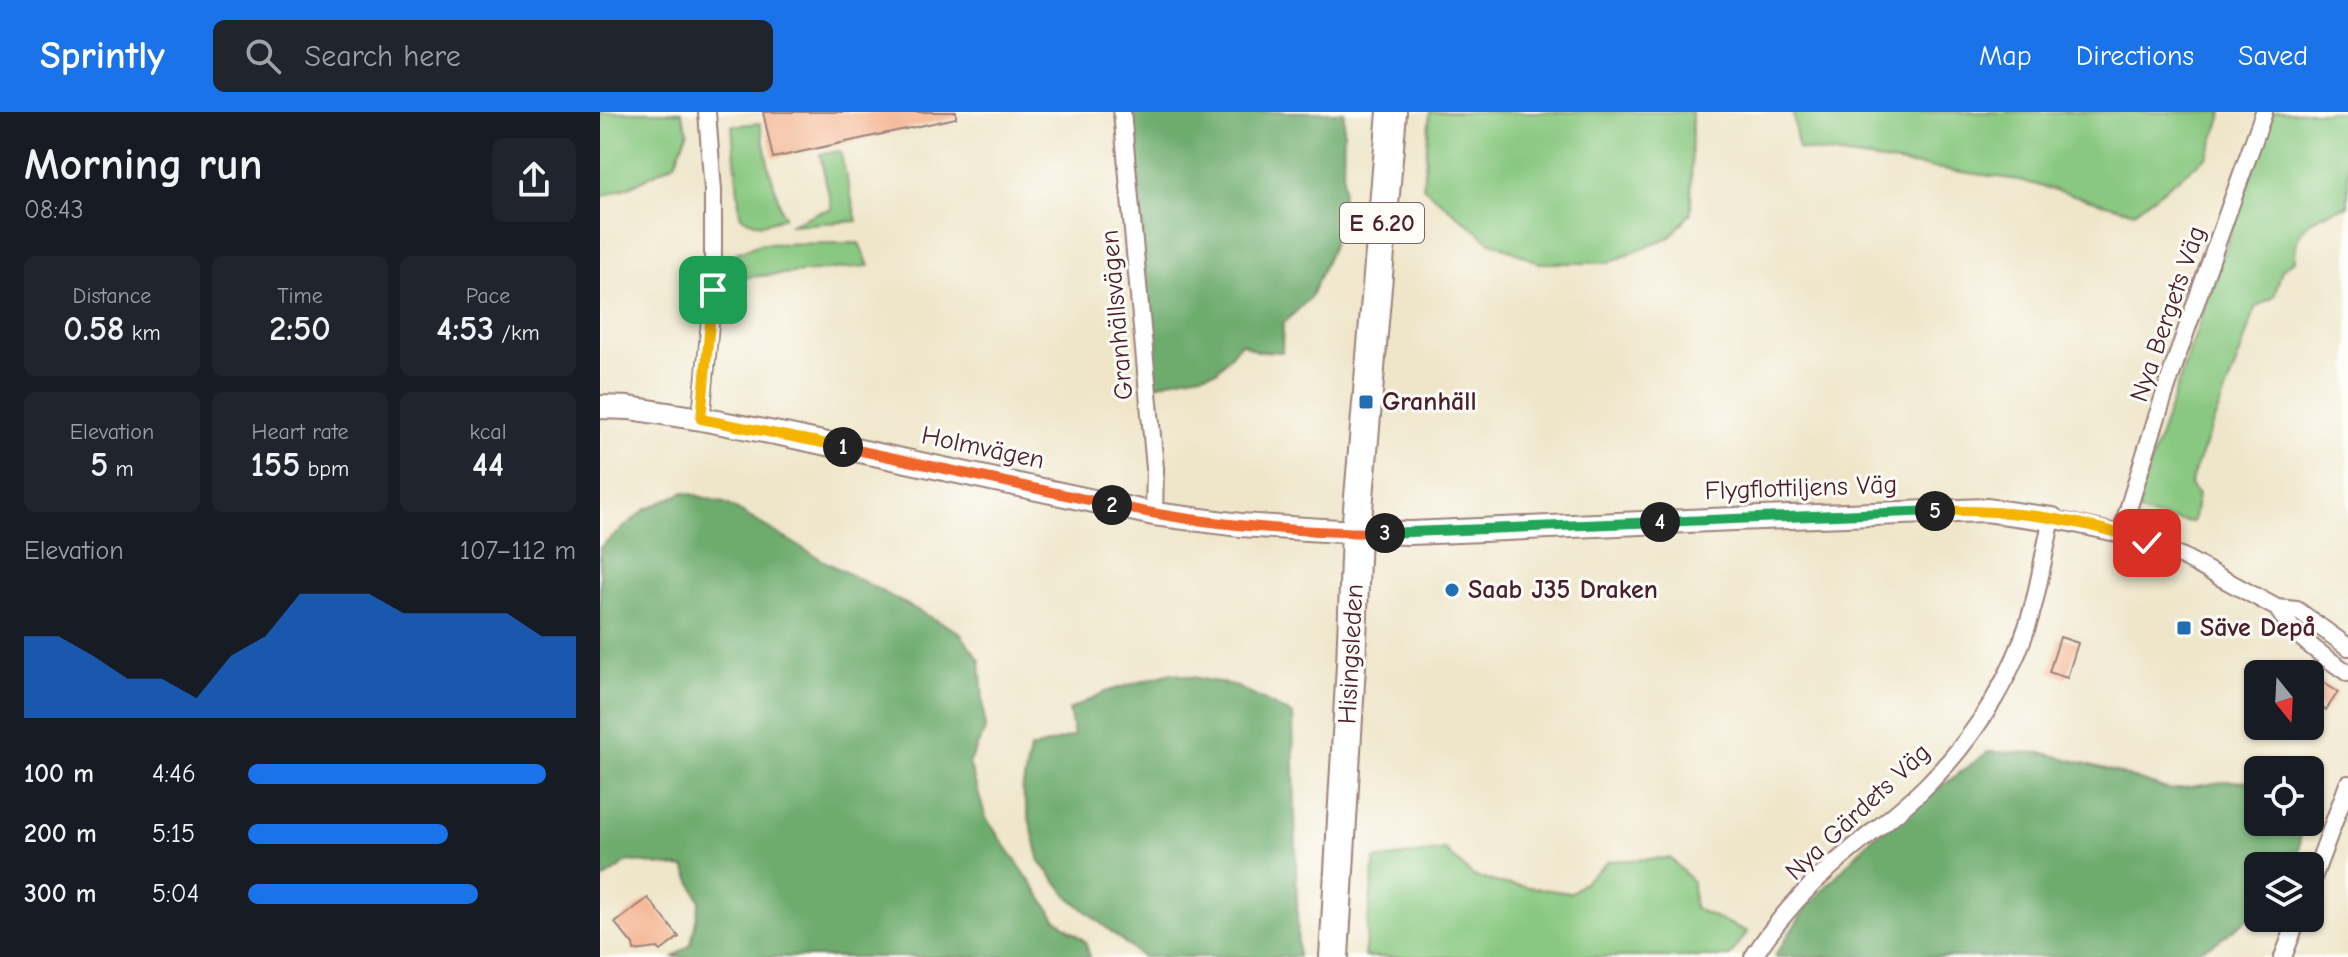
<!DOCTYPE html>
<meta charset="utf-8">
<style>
:root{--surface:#171b24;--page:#20242c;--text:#f1f3f6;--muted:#9ea1a6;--accent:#1a73e8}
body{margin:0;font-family:"Comic Neue",sans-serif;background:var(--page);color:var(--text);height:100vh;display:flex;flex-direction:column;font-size:30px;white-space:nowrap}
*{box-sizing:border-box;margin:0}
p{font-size:26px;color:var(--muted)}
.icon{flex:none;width:44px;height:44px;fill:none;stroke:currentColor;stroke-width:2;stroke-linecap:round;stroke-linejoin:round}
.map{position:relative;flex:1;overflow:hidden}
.details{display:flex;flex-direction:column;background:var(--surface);width:600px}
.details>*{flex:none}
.needle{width:52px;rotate:162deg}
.buttons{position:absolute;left:1644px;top:548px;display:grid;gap:16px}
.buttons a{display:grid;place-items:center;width:80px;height:80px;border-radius:12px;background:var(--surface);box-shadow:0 2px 6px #0004;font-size:40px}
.pin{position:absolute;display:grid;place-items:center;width:68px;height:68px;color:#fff;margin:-34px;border-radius:16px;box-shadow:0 4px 12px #0006}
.km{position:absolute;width:40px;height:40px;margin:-20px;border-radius:50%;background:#222;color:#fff;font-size:22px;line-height:40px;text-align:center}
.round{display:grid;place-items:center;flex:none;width:84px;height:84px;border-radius:12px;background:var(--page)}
.summary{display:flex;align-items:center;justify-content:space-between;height:136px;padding:0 24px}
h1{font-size:44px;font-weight:800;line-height:60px}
.metrics{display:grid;grid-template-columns:repeat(3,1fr);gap:12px;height:136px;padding:8px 24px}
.metrics div{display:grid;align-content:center;border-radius:12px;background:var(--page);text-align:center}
.metrics b{font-size:34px;font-weight:800}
.metrics small{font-size:22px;font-weight:400}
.metrics p{font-size:22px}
.chart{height:224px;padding:16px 24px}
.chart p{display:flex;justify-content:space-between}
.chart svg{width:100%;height:144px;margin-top:8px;fill:var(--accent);opacity:.7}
ul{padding:0 24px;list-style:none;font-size:26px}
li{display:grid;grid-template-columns:128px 96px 1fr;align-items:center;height:60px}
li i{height:20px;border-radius:10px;background:var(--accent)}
header{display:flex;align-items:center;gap:48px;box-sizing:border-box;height:112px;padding:0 40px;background:var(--accent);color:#fff}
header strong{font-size:38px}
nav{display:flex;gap:44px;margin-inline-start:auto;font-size:28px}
.search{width:560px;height:72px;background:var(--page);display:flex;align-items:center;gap:20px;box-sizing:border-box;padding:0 28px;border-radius:12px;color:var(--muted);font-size:30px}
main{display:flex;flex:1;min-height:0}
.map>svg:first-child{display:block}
.green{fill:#88c880;stroke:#697456;stroke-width:2}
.forest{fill:#6eac6e;stroke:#5c664c;stroke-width:2}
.building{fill:#f4b18c}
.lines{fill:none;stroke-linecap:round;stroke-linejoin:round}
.minor-casing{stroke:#9c827a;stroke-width:20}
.tertiary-casing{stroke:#9c827a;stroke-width:26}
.trunk-casing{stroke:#9c827a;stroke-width:32}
.minor{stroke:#fff;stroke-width:16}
.tertiary{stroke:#fff;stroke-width:22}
.trunk{stroke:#fff;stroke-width:28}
.split-1-casing{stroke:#fff;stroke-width:16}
.split-2-casing{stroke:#fff;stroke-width:16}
.split-3-casing{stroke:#fff;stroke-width:16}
.split-4-casing{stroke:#fff;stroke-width:16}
.split-5-casing{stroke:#fff;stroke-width:16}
.split-6-casing{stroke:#fff;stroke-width:16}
.split-1{stroke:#f5b400;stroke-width:10}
.split-2{stroke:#f0652b;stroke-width:10}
.split-3{stroke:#f0652b;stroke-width:10}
.split-4{stroke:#22a559;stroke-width:10}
.split-5{stroke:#22a559;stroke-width:10}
.split-6{stroke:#f5b400;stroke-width:10}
.poi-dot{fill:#1f6fb2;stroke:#fdfcf7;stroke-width:3}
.labels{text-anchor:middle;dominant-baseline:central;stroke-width:6;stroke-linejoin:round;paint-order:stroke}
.shield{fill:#fdfcf7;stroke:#806168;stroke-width:2}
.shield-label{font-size:24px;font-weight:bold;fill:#4a1f2b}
.street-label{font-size:26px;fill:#4a1f2b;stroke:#fdfcf7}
.poi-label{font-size:26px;font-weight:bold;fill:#4a1f2b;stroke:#fdfcf7;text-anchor:start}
</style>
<header>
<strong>Sprintly</strong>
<div class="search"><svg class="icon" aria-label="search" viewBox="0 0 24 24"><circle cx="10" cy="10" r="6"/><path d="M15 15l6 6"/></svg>Search here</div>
<nav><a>Map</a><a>Directions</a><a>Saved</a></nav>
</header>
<main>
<section class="details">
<div class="summary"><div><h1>Morning run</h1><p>08:43</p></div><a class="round"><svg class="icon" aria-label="share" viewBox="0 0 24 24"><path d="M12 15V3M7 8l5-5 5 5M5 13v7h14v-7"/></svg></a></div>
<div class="metrics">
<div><p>Distance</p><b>0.58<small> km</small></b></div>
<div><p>Time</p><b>2:50</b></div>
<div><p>Pace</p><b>4:53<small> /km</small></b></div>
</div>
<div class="metrics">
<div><p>Elevation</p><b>5<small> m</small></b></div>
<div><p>Heart rate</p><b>155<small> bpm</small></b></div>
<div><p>kcal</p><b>44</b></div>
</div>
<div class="chart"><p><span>Elevation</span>107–112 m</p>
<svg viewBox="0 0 160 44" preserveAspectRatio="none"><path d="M0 44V19L10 19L20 25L30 32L40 32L50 38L60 25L70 19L80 6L90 6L100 6L110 12L120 12L130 12L140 12L150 19L160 19V44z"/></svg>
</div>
<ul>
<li><b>100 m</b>4:46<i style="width:91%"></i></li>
<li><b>200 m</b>5:15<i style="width:61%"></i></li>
<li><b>300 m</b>5:04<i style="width:70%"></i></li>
</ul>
</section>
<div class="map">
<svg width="1748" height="845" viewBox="0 0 1748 845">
<rect width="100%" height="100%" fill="#fdfcf7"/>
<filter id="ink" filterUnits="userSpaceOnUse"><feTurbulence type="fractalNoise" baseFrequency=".0125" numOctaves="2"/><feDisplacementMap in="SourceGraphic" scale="16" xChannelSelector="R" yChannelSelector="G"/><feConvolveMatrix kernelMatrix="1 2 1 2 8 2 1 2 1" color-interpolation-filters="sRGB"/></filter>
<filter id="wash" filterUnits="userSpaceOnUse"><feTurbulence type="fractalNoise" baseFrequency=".006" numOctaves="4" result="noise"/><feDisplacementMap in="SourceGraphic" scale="32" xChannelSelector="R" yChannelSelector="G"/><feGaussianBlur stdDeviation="1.8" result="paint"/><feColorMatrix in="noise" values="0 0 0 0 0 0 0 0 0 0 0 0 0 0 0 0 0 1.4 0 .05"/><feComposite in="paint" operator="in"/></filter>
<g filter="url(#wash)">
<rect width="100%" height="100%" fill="#efe6ca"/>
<path class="green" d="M0 0H81L88 19 75 51 31 74 0 85Z
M830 0H1092L1091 101 1070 125 1008 151H940L889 129 823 75Z
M1193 0H1623L1608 44 1534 100 1419 68 1198 37Z
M1673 0H1748V94C1717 103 1694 111 1695 148L1682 157 1674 185 1655 196 1641 239 1593 363 1590 374 1598 383 1593 410C1581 409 1547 405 1539 399L1540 381Z
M160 11 169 56 182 100 184 103V105C167 112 155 116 140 103L132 14Z
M240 39 257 109 189 113 219 100 232 97 220 42Z
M259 131 269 154 138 166 136 141 160 132Z
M845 738 873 764 899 771 971 781 1009 749 1070 746 1093 770 1094 796 1148 820 1129 845H764L775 748Z"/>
<path class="forest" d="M534 0H744L743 79 732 136 710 186 683 212 682 240 657 239 641 231 617 259 575 267 554 274 549 237Z
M84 380 127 392 226 450 359 520 380 548 385 618 369 651 386 706 457 808 485 829 490 845H74L91 832 100 789 85 756 29 749 0 769V435L46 397Z
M571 561 633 573 693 603 698 845H542L470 786 440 750 422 678 430 637 474 624 469 598 505 580Z
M1388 640 1444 641 1506 657 1570 678 1630 669 1658 670V710H1697C1702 730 1702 736 1692 754H1658V799L1617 830 1583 845H1174L1206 796 1273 725Z"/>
<g id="blocks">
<path class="building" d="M163 0H356V6L173 46Z
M1460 525 1478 531 1467 566 1449 560Z
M1710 562 1738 580 1726 598 1710 588Z
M48 786 79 825 61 839 58 836 34 839 33 833 15 811Z"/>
</g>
</g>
<g filter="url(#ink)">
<use href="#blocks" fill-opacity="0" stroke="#9c827a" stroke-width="2"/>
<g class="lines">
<defs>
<path id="minor" d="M522 0 555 356 554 402
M101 307 113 178V79L107 0
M1521 422C1562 279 1614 140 1664 0
M1677 496C1695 525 1720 542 1748 561
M1710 774 1748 672
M1153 845C1175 811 1203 779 1233 753 1265 724 1302 700 1331 669 1379 620 1417 558 1434 491 1441 463 1445 435 1452 407L1521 422 1583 445 1677 496 1697 498 1748 535
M1683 845 1698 806"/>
<path id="tertiary" d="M0 295 29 296 101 307 185 323 554 402 640 413 756 420 811 421 1134 407 1386 398 1452 407"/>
<path id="trunk" d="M734 845 751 553 756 420 792 0"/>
</defs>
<use href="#minor" class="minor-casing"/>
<use href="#tertiary" class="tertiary-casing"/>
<use href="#trunk" class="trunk-casing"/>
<use href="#minor" class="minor"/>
<use href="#tertiary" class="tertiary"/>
<use href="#trunk" class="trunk"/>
</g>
</g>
<g class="lines" filter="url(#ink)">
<defs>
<path id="split-1" d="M113 178 101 307 243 335"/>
<path id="split-2" d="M243 335 512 393"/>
<path id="split-3" d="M512 393C602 413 693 420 785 421"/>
<path id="split-4" d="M785 421 1060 410"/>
<path id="split-5" d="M1060 410 1335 399"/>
<path id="split-6" d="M1335 399C1407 397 1479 406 1547 431"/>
</defs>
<use href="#split-1" class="split-1-casing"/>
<use href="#split-2" class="split-2-casing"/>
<use href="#split-3" class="split-3-casing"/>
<use href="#split-4" class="split-4-casing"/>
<use href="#split-5" class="split-5-casing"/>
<use href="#split-6" class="split-6-casing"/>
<use href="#split-1" class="split-1"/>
<use href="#split-2" class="split-2"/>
<use href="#split-3" class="split-3"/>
<use href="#split-4" class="split-4"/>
<use href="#split-5" class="split-5"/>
<use href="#split-6" class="split-6"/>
</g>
<g class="poi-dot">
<rect x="758" y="282" width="16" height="16" rx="4"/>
<circle cx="852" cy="478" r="8"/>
<rect x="1576" y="508" width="16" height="16" rx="4"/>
</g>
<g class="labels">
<rect class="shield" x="740" y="91" width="84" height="40" rx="6"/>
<g class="shield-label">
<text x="782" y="111">E 6.20</text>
</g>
<g class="street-label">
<text transform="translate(1568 202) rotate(-71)">Nya Bergets Väg</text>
<text transform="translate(517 203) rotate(-95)">Granhällsvägen</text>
<text transform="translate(383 336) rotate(12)">Holmvägen</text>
<text transform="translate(1201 376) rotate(-2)">Flygflottiljens Väg</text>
<text transform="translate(751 542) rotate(-87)">Hisingsleden</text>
<text transform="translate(1258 700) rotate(-43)">Nya Gärdets Väg</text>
</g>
<g class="poi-label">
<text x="782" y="290">Granhäll</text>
<text x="868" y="478">Saab J35 Draken</text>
<text x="1600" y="516">Säve Depå</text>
</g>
</g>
</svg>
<div class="buttons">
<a><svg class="needle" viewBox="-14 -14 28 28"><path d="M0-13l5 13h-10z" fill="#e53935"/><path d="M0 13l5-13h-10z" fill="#9ea1a6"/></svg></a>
<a><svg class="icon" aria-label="locate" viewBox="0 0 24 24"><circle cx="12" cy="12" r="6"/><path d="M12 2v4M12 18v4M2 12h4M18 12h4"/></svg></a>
<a><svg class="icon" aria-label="layers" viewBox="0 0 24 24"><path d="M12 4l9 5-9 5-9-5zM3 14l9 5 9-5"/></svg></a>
</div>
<div class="pin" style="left:113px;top:178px;background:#1e9e55"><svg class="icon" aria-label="arrive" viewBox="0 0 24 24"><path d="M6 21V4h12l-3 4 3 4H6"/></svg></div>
<div class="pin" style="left:1547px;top:431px;background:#d93025"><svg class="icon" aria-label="check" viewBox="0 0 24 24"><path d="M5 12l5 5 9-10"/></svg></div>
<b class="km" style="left:243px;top:335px">1</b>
<b class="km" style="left:512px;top:393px">2</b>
<b class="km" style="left:785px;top:421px">3</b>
<b class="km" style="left:1060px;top:410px">4</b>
<b class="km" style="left:1335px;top:399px">5</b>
</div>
</main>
